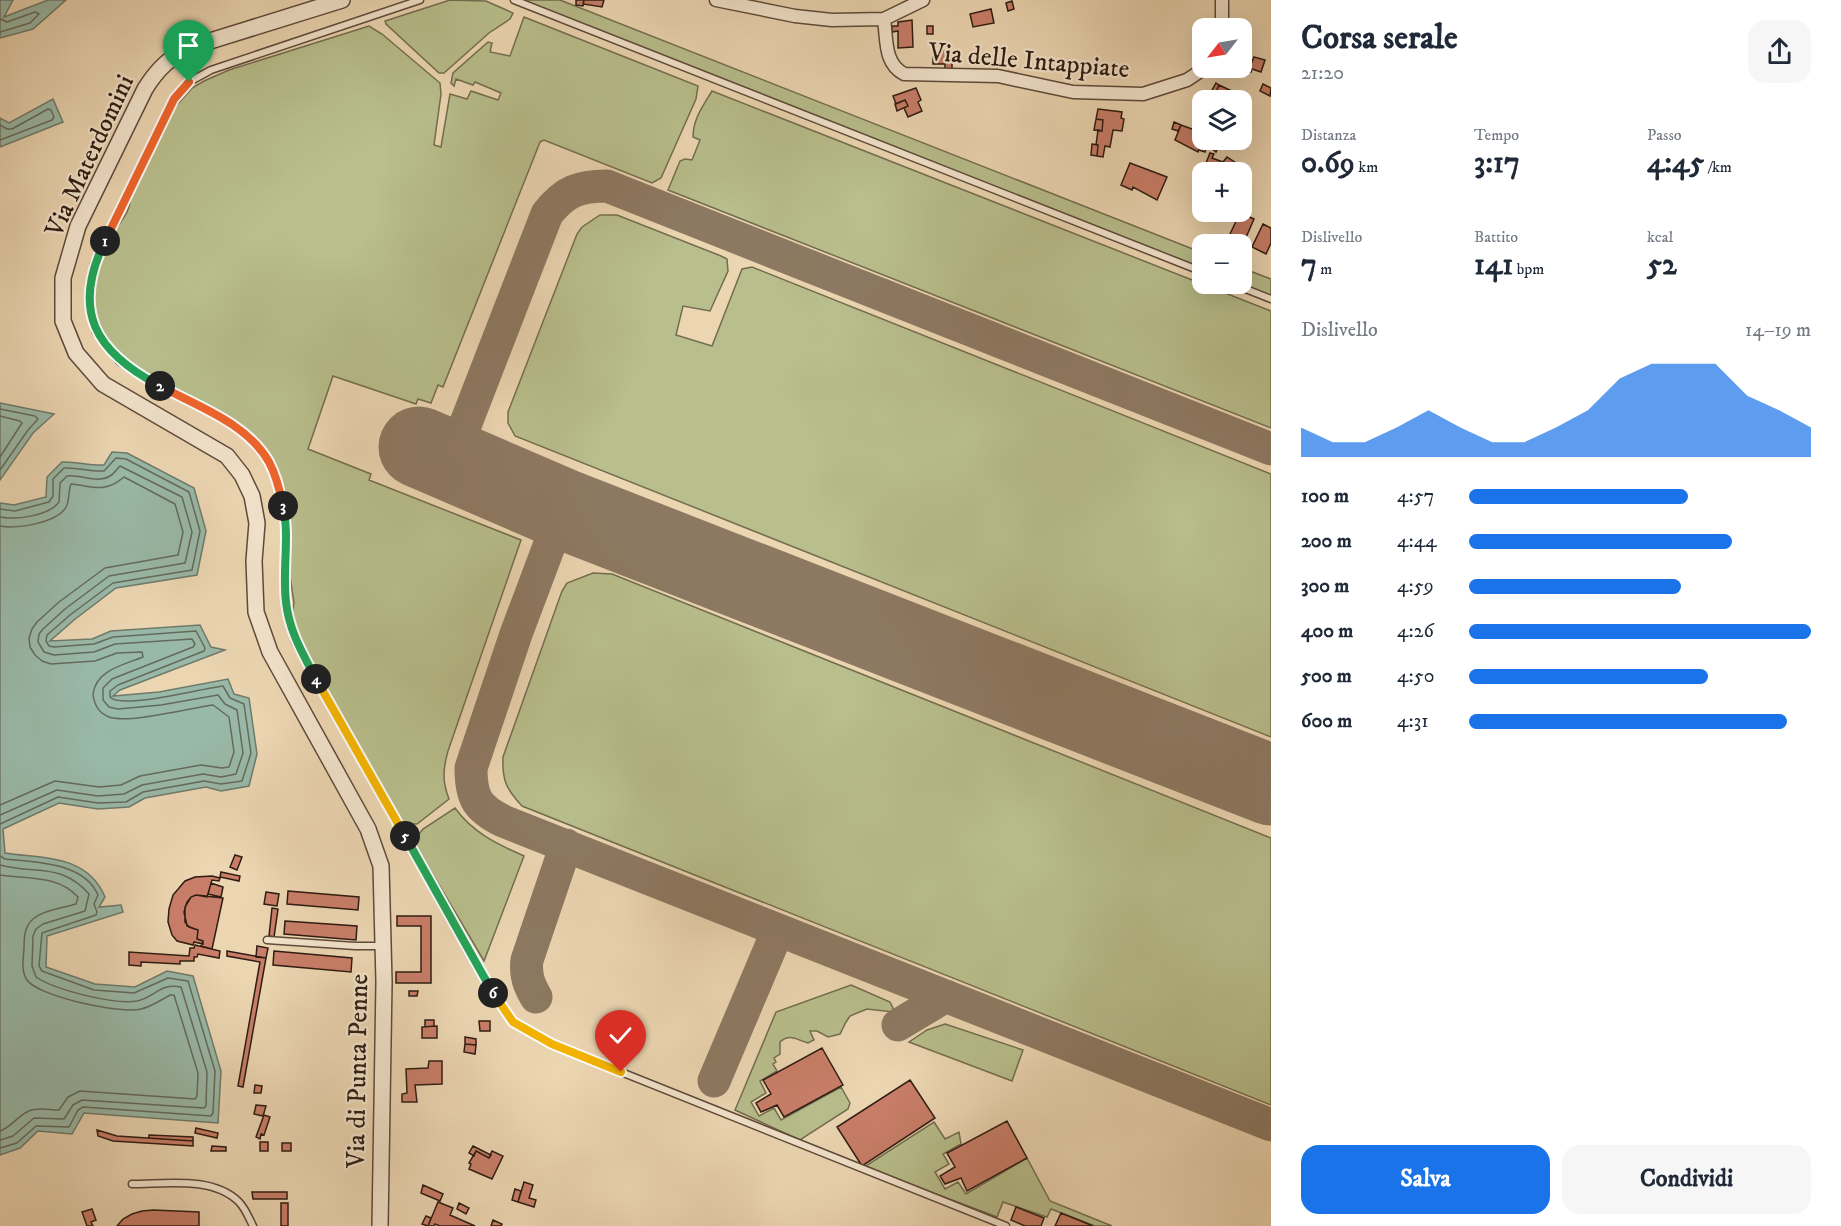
<!DOCTYPE html>
<html lang="it">
<meta charset="utf-8">
<style>
:root{--surface:#fff;--page:#f6f6f7;--text:#1f2937;--muted:#747a83;--accent:#1a73e8}
body{margin:0;font-family:"IM FELL DW Pica",serif;background:var(--page);color:var(--text);height:100vh;display:flex;flex-direction:column;font-size:22px;white-space:nowrap}
*{box-sizing:border-box;margin:0}
p{font-size:20px;color:var(--muted)}
.icon{flex:none;width:33px;height:33px;fill:none;stroke:currentColor;stroke-width:2;stroke-linecap:round;stroke-linejoin:round}
.map{position:relative;flex:1;overflow:hidden}
.side{display:flex;flex-direction:column;background:var(--surface);width:570px}
.side>*{flex:none}
.needle{width:39px;rotate:239deg}
.fabs{position:absolute;left:1192px;top:18px;display:grid;gap:12px}
.fabs a{display:grid;place-items:center;width:60px;height:60px;border-radius:12px;background:var(--surface);box-shadow:0 6px 24px #0002;font-size:30px}
.pin{position:absolute;display:grid;place-items:center;width:51px;height:51px;color:#fff;margin:-62px -26px;border-radius:50% 50% 50% 0;rotate:-45deg;box-shadow:0 0 6px #0007}
.pin .icon{rotate:45deg}
.km{position:absolute;width:30px;height:30px;margin:-15px;border-radius:50%;background:#222;color:#fff;font-size:16px;line-height:30px;text-align:center}
.round{display:grid;place-items:center;flex:none;width:63px;height:63px;border-radius:18px;background:var(--page)}
.overview{display:flex;align-items:center;justify-content:space-between;height:102px;padding:0 30px}
h1{font-size:33px;font-weight:700;line-height:45px}
.figures{display:grid;grid-template-columns:repeat(3,1fr);gap:9px;height:102px;padding:6px 30px}
.figures div{display:grid;align-content:center}
.figures b{font-size:30px;font-weight:700}
.figures small{font-size:16px;font-weight:400}
.figures p{font-size:16px}
.chart{height:168px;padding:12px 30px}
.chart p{display:flex;justify-content:space-between}
.chart svg{width:100%;height:108px;margin-top:6px;fill:var(--accent);opacity:.7}
.primary-button{display:flex;gap:12px;margin-top:auto;padding:12px 30px}
.primary-button a{flex:1;height:69px;border-radius:18px;background:var(--accent);color:#fff;font-size:24px;font-weight:700;line-height:69px;text-align:center}
.primary-button a+a{background:var(--page);color:var(--text)}
ul{padding:0 30px;list-style:none;font-size:20px}
li{display:grid;grid-template-columns:96px 72px 1fr;align-items:center;height:45px}
li i{height:15px;border-radius:8px;background:var(--accent)}
main{display:flex;flex:1;min-height:0}
.map>svg:first-child{display:block}
.green{fill:#b8be8c;stroke:#736d4f;stroke-width:1.5}
.water{fill:#99b9a8;stroke:#6e7a6c;stroke-width:1.5}
.lines{fill:none;stroke-linecap:round;stroke-linejoin:round}
.shore{stroke:#646a5d;stroke-width:1.5}
.taxiway{stroke:#8d7962;stroke-width:33}
.runway{stroke:#8d7962;stroke-width:81}
.building{fill:#c97e69;stroke:#2e1c12;stroke-width:1.5}
.service-casing{stroke:#5e4a3a;stroke-width:9}
.minor-casing{stroke:#5e4a3a;stroke-width:15}
.tertiary-casing{stroke:#5e4a3a;stroke-width:18}
.service{stroke:#f3e4cd;stroke-width:6}
.minor{stroke:#f3e4cd;stroke-width:12}
.tertiary{stroke:#f3e4cd;stroke-width:15}
.split-1-casing{stroke:#fff;stroke-width:12}
.split-2-casing{stroke:#fff;stroke-width:12}
.split-3-casing{stroke:#fff;stroke-width:12}
.split-4-casing{stroke:#fff;stroke-width:12}
.split-5-casing{stroke:#fff;stroke-width:12}
.split-6-casing{stroke:#fff;stroke-width:12}
.split-7-casing{stroke:#fff;stroke-width:12}
.split-1{stroke:#f0652b;stroke-width:8}
.split-2{stroke:#22a559;stroke-width:8}
.split-3{stroke:#f0652b;stroke-width:8}
.split-4{stroke:#22a559;stroke-width:8}
.split-5{stroke:#f5b400;stroke-width:8}
.split-6{stroke:#22a559;stroke-width:8}
.split-7{stroke:#f5b400;stroke-width:8}
.labels{text-anchor:middle;dominant-baseline:central;stroke-width:4.5;stroke-linejoin:round;paint-order:stroke}
.street-label{font-size:26px;fill:#2e1c12;stroke:#f3e4cd}
</style>
<main>
<div class="map">
<svg width="1271" height="1226" viewBox="0 0 1271 1226">
<rect width="100%" height="100%" fill="#ecd6b2"/>
<filter id="stains"><feTurbulence type="fractalNoise" baseFrequency=".00333" numOctaves="4"/><feColorMatrix values="0 0 0 0 .2 0 0 0 0 .09 0 0 0 0 .02 0 0 0 .5 -.17"/></filter>
<radialGradient id="worn" r=".72"><stop offset=".6" stop-color="#630" stop-opacity="0"/><stop offset="1" stop-color="#630" stop-opacity=".3"/></radialGradient>
<path class="green" d="M450 0 486 1 513 13 510 19 489 33 444 73H439L386 24 385 21Z
M518 0H560L1203 253V270Z
M524 17 698 86 696 99 661 178 652 183 544 140 540 142 443 387 438 385 431 403 418 399 416 404 333 376 308 449 371 474 369 480 521 540 448 751C443 769 442 781 449 799L417 824H402L300 642 292 613 294 603 289 570 290 512 284 487 267 451 248 431 131 366C85 322 84 287 114 232 120 222 131 211 130 199L175 107 192 88 204 81 229 70 369 26 382 34 440 83 441 94 434 145 441 147 450 94 467 99 471 91 498 100 501 93 475 82 473 85 456 79 454 86 451 83 453 73 488 42 492 43 490 52 510 56Z
M712 91 1271 311V428L668 190 680 161 685 159 692 160 700 140 693 137C693 119 703 106 712 91Z
M600 215H617L721 256 727 259 728 271 710 311 683 306 676 335 712 346 742 269 752 267 1271 474V737L515 436 508 423V412L577 234 582 227Z
M1242 268 1271 279V297L1237 284H1242Z
M593 573 612 574 1271 838V1105L522 806C506 789 502 780 503 757L562 591 567 583Z
M455 808C473 833 497 844 524 856L484 961 413 841 423 829Z
M851 985 890 1002 893 1008V1012L867 1009 857 1013 850 1016 846 1022 840 1034 828 1037 817 1031H810L814 1040 808 1043C797 1040 790 1033 780 1042V1054L774 1058 776 1062 773 1064 777 1071 760 1081 766 1093 751 1102 759 1116 774 1108 781 1120 841 1087 850 1103 848 1109 800 1140 735 1110 776 1012Z
M945 1024 1023 1050 1012 1081 909 1042 927 1030Z
M934 1122 945 1139 959 1132 961 1144 943 1154 949 1164 935 1172 945 1189 958 1182 966 1194 1027 1158 1050 1201 1112 1226H1095L1051 1209 1047 1217 1003 1202 997 1217 864 1167Z"/>
<path class="water" d="M0 0H13L4 17 48 0H66L33 29 0 38Z
M53 99 63 122 0 147V118L9 123Z
M0 403 54 414 33 433 0 480Z
M112 452 127 453 194 488 206 531 197 575 116 588 74 620 50 641 92 639 111 631 200 625 211 647 225 650 120 690 113 696 159 692 228 679 234 694 249 698 257 754 249 786 221 791 206 787 145 798 129 807 98 809 59 803 3 829 5 853C43 859 87 854 105 897L99 907 121 905 123 912 47 936 46 967 95 984 135 987 167 971 193 976 221 1071 218 1123 84 1113 72 1134 38 1131 20 1148 0 1155V503L14 505 46 497 47 477 62 462C76 461 89 466 104 465Z"/>
<g class="lines">
<path class="shore" d="M0 19 7 22 35 12 39 14 30 23 0 32
M0 125 7 129H12L48 109 51 110 54 117 52 120 0 140
M0 409 35 416 38 419 28 430 0 470
M0 416 20 421 22 423 0 457
M0 509 15 511 49 502 53 496V479L64 468C78 467 90 472 104 471L116 458 126 459 189 492 200 531 192 570 113 583 70 615 47 635 46 641 49 646 54 647 94 644 113 637 196 631 205 648 204 651 118 685 110 691V697C122 710 204 688 223 686L230 698 244 704 251 753 242 781 221 784 204 781 143 792 126 802 98 803 58 797 0 824
M0 517C16 520 49 516 59 502L60 483 67 476C81 474 97 484 110 476 114 474 117 469 120 466L182 497 192 532 185 563 109 576 65 609 43 629 39 634 38 642 44 652 54 655 94 652 115 644 192 639 195 644 193 647 112 679 103 688V700L109 707 118 709 161 705 218 695 225 704 237 710 243 753 236 774 221 777 203 774 142 785 124 794 98 796 57 790 0 815
M0 526C17 529 57 523 66 507 70 500 68 491 71 484 93 486 104 494 124 477L175 504 183 532 178 555 105 568 59 602 37 622 32 629 29 638 30 647 35 655 42 661 51 664 95 661 117 653 142 652 143 657C123 665 96 670 93 694 94 704 99 713 109 717 129 724 190 708 213 705L229 717 234 752 229 767 222 768 201 765 140 776 121 785 99 787 55 781 0 805
M0 856 5 859C35 862 84 862 98 895L94 904 97 912 96 915 42 933 39 966 42 971 94 990 134 993 168 978 188 981 215 1071 213 1113 211 1116 83 1107 78 1110 69 1127 36 1126 17 1143 0 1148
M0 865C36 875 61 862 89 894L85 911 43 924 36 929 33 936 32 966 36 977C55 990 115 1005 137 1001 156 997 159 983 181 987L207 1072 206 1106 204 1108 82 1100 73 1105 64 1119 34 1118 13 1136 0 1140
M0 875C28 879 58 875 78 897L76 904C63 908 44 910 33 919 24 927 24 938 24 949 23 959 21 971 27 980 39 997 121 1014 141 1009 151 1007 161 1000 170 995H174L198 1073 197 1096 195 1099 80 1091 68 1097 59 1110C49 1110 38 1107 29 1111 17 1116 12 1127 0 1131"/>
<path class="taxiway" d="M452 459 547 214C565 191 579 186 607 186L1271 449
M563 509 516 634 471 768C471 798 477 808 503 821L1271 1125
M536 997C529 985 525 975 527 960L566 845
M898 1025 946 996
M714 1081 778 930"/>
<path class="runway" d="M419 447 563 509 1271 785"/>
</g>
<path class="building" d="M576 0H584L583 6 576 5Z
M584 0H604L602 7 583 4Z
M1012 1 1014 9 1008 11 1006 3Z
M991 9 994 23 973 27 970 14Z
M912 20 913 47 898 48V31L892 32V26H898V22Z
M927 26H933V34H927Z
M933 51H952V71H945V64H933Z
M1254 57 1265 60 1261 72 1252 69 1251 72 1248 71Z
M1216 83 1219 85 1215 94 1211 92Z
M1263 84 1271 88 1270 96 1260 91Z
M1219 85 1247 98 1245 102 1248 104 1246 109 1242 108V100H1207L1211 92 1215 94Z
M916 88 921 100 918 102 922 111 908 117 904 108 908 106 905 100 896 104 893 96Z
M905 100 908 106 897 111 895 104Z
M1098 109 1122 112 1121 118 1124 119 1122 131 1113 130 1110 147 1105 146 1103 157 1097 156 1098 145H1096L1098 130 1102 131 1103 120 1096 119Z
M1096 119 1103 120 1102 131 1094 130Z
M1174 122 1181 125 1178 131 1172 129Z
M1181 125 1203 133V140H1211L1209 146 1201 143 1198 152 1175 140Z
M1211 141 1219 145 1216 152 1209 146Z
M1201 143 1207 145 1205 152 1199 150Z
M1092 144 1098 145 1097 156 1091 155Z
M1210 153 1214 154 1212 158 1223 162 1227 157 1236 163 1229 172H1217L1219 168 1206 163Z
M1130 163 1167 177 1157 200 1133 187 1132 190 1121 185Z
M1240 213 1254 219 1244 242 1229 236Z
M1263 224 1271 228V243L1266 254 1252 247Z
M235 855 242 857 237 870 230 867Z
M221 872 240 876 239 881 220 877Z
M212 876 220 878 219 881 212 880 207 897 196 895 191 897 187 902 184 912 187 926 198 930 197 939 203 941V944L194 942 193 945 177 941 172 935 168 922 169 909 173 895 185 881 195 877Z
M211 883 223 887 221 897 208 894Z
M288 891 359 897 358 910 287 904Z
M266 892 279 894 277 906 264 904Z
M196 895 223 898 212 949 201 946 203 941 197 939 198 930 189 927 185 922V907L191 897Z
M272 908 278 909 274 937 269 936Z
M397 916H431V983H396V972H421V926H397Z
M285 921 357 926 356 940 284 934Z
M195 945 220 951 219 958 198 954 197 957H194V961H180V964L141 962V966L129 965V952L189 956 190 948H194Z
M257 946 268 948 266 958 256 957Z
M227 951 266 958 243 1087 238 1086 260 962 227 956Z
M274 951 352 958 351 972 273 965Z
M409 991H418L417 996H409Z
M425 1020H434V1026L425 1027Z
M479 1021H490V1031H480Z
M437 1026V1038H422V1027Z
M465 1037 476 1039V1045L465 1044Z
M465 1044 476 1045 475 1054 464 1052Z
M822 1048 843 1085 784 1117 777 1105 761 1112 756 1103 771 1094 763 1080Z
M429 1061H442V1084L415 1085 417 1102H402V1094L407 1093 406 1069 428 1068Z
M910 1080 935 1118 862 1166 837 1127Z
M255 1085 262 1086 261 1093H254Z
M256 1105 266 1106 263 1116 254 1114Z
M264 1115 270 1117 264 1135 261 1134 260 1139 256 1137Z
M1007 1121 1027 1158 967 1191 961 1178 945 1184 940 1176 955 1167 947 1153Z
M196 1128 218 1133 217 1138 195 1133Z
M97 1130 117 1136 193 1141V1146L113 1141 98 1136Z
M149 1135 193 1137V1141L149 1138Z
M260 1142H268V1151H260Z
M282 1143H291V1151H282Z
M212 1146 226 1147V1151H211Z
M473 1146 491 1155 489 1158 476 1151 474 1156 469 1153Z
M476 1151 489 1158 492 1151 503 1156 492 1179 469 1169 471 1164 469 1163Z
M524 1182 533 1185 529 1198 536 1200 534 1207 518 1202Z
M423 1185 443 1194 440 1201 421 1193Z
M515 1189 521 1191 518 1202 512 1200Z
M252 1192H287V1199H253Z
M438 1202 453 1208 450 1215 475 1226H440L435 1224 434 1226H428Z
M281 1203H288V1226H281Z
M459 1203 469 1208 466 1214 457 1209Z
M1016 1207 1044 1218 1041 1226H1025L1011 1220Z
M92 1209 96 1220 91 1222 93 1226H87L82 1212Z
M153 1210 199 1212V1226H117L123 1219 132 1214 142 1211Z
M1061 1213 1093 1226H1055Z
M426 1216 431 1218 428 1226 422 1224Z
M493 1220 502 1224 501 1226H491Z"/>
<g class="lines">
<defs>
<path id="service" d="M420 0 211 70 189 82 174 99 94 264 89 305 96 332 119 361 143 377 234 425 250 439 268 461 279 486 286 521V603L295 641 486 983 513 1022 551 1044 1006 1226
M514 0 1203 272
M1233 284 1271 299
M267 940 355 946H382
M132 1184C166 1184 213 1176 239 1202 245 1208 249 1218 253 1226"/>
<path id="minor" d="M716 0 795 16 832 20 884 19C887 41 884 63 904 74L998 76 1073 92 1143 94 1187 80 1205 68
M1222 0V28
M884 19 923 0"/>
<path id="tertiary" d="M342 0 194 46C171 56 158 68 145 89L78 226 63 278V321L76 353 103 384 227 456 242 475 252 496 257 523 254 561 256 612 270 652 368 829 381 866 384 982 380 1226"/>
</defs>
<use href="#service" class="service-casing"/>
<use href="#minor" class="minor-casing"/>
<use href="#tertiary" class="tertiary-casing"/>
<use href="#service" class="service"/>
<use href="#minor" class="minor"/>
<use href="#tertiary" class="tertiary"/>
</g>
<g class="lines">
<defs>
<path id="split-1" d="M105 241 174 99 189 82"/>
<path id="split-2" d="M105 241C71 311 95 352 160 386"/>
<path id="split-3" d="M160 386C197 406 247 423 269 462 276 475 280 491 283 506"/>
<path id="split-4" d="M283 506C290 537 282 570 286 602 289 631 303 654 316 679"/>
<path id="split-5" d="M316 679 405 836"/>
<path id="split-6" d="M405 836 493 993"/>
<path id="split-7" d="M493 993 513 1022 552 1044 621 1072"/>
</defs>
<use href="#split-1" class="split-1-casing"/>
<use href="#split-2" class="split-2-casing"/>
<use href="#split-3" class="split-3-casing"/>
<use href="#split-4" class="split-4-casing"/>
<use href="#split-5" class="split-5-casing"/>
<use href="#split-6" class="split-6-casing"/>
<use href="#split-7" class="split-7-casing"/>
<use href="#split-1" class="split-1"/>
<use href="#split-2" class="split-2"/>
<use href="#split-3" class="split-3"/>
<use href="#split-4" class="split-4"/>
<use href="#split-5" class="split-5"/>
<use href="#split-6" class="split-6"/>
<use href="#split-7" class="split-7"/>
</g>
<g class="labels">
<g class="street-label">
<text transform="translate(1029 61) rotate(5)">Via delle Intappiate</text>
<text transform="translate(90 156) rotate(-65)">Via Materdomini</text>
<text transform="translate(358 1071) rotate(-89)">Via di Punta Penne</text>
</g>
</g>
<rect width="100%" height="100%" filter="url(#stains)"/>
<rect width="100%" height="100%" fill="url(#worn)"/>
</svg>
<div class="fabs">
<a><svg class="needle" viewBox="-14 -14 28 28"><path d="M0-13l5 13h-10z" fill="#e53935"/><path d="M0 13l5-13h-10z" fill="#747a83"/></svg></a>
<a><svg class="icon" aria-label="layers" viewBox="0 0 24 24"><path d="M12 4l9 5-9 5-9-5zM3 14l9 5 9-5"/></svg></a>
<a>+</a>
<a>−</a>
</div>
<div class="pin" style="left:189px;top:82px;background:#1e9e55"><svg class="icon" aria-label="arrive" viewBox="0 0 24 24"><path d="M6 21V4h12l-3 4 3 4H6"/></svg></div>
<div class="pin" style="left:621px;top:1072px;background:#d93025"><svg class="icon" aria-label="check" viewBox="0 0 24 24"><path d="M5 12l5 5 9-10"/></svg></div>
<b class="km" style="left:105px;top:241px">1</b>
<b class="km" style="left:160px;top:386px">2</b>
<b class="km" style="left:283px;top:506px">3</b>
<b class="km" style="left:316px;top:679px">4</b>
<b class="km" style="left:405px;top:836px">5</b>
<b class="km" style="left:493px;top:993px">6</b>
</div>
<section class="side">
<div class="overview"><div><h1>Corsa serale</h1><p>21:20</p></div><a class="round"><svg class="icon" aria-label="share" viewBox="0 0 24 24"><path d="M12 15V3M7 8l5-5 5 5M5 13v7h14v-7"/></svg></a></div>
<div class="figures">
<div><p>Distanza</p><b>0.69<small> km</small></b></div>
<div><p>Tempo</p><b>3:17</b></div>
<div><p>Passo</p><b>4:45<small> /km</small></b></div>
</div>
<div class="figures">
<div><p>Dislivello</p><b>7<small> m</small></b></div>
<div><p>Battito</p><b>141<small> bpm</small></b></div>
<div><p>kcal</p><b>52</b></div>
</div>
<div class="chart"><p><span>Dislivello</span>14–19 m</p>
<svg viewBox="0 0 160 44" preserveAspectRatio="none"><path d="M0 44V32L10 38L20 38L30 32L40 25L50 32L60 38L70 38L80 32L90 25L100 12L110 6L120 6L130 6L140 19L150 25L160 32V44z"/></svg>
</div>
<ul>
<li><b>100 m</b>4:57<i style="width:64%"></i></li>
<li><b>200 m</b>4:44<i style="width:77%"></i></li>
<li><b>300 m</b>4:59<i style="width:62%"></i></li>
<li><b>400 m</b>4:26<i style="width:100%"></i></li>
<li><b>500 m</b>4:50<i style="width:70%"></i></li>
<li><b>600 m</b>4:31<i style="width:93%"></i></li>
</ul>
<div class="primary-button"><a>Salva</a><a>Condividi</a></div>
</section>
</main>
